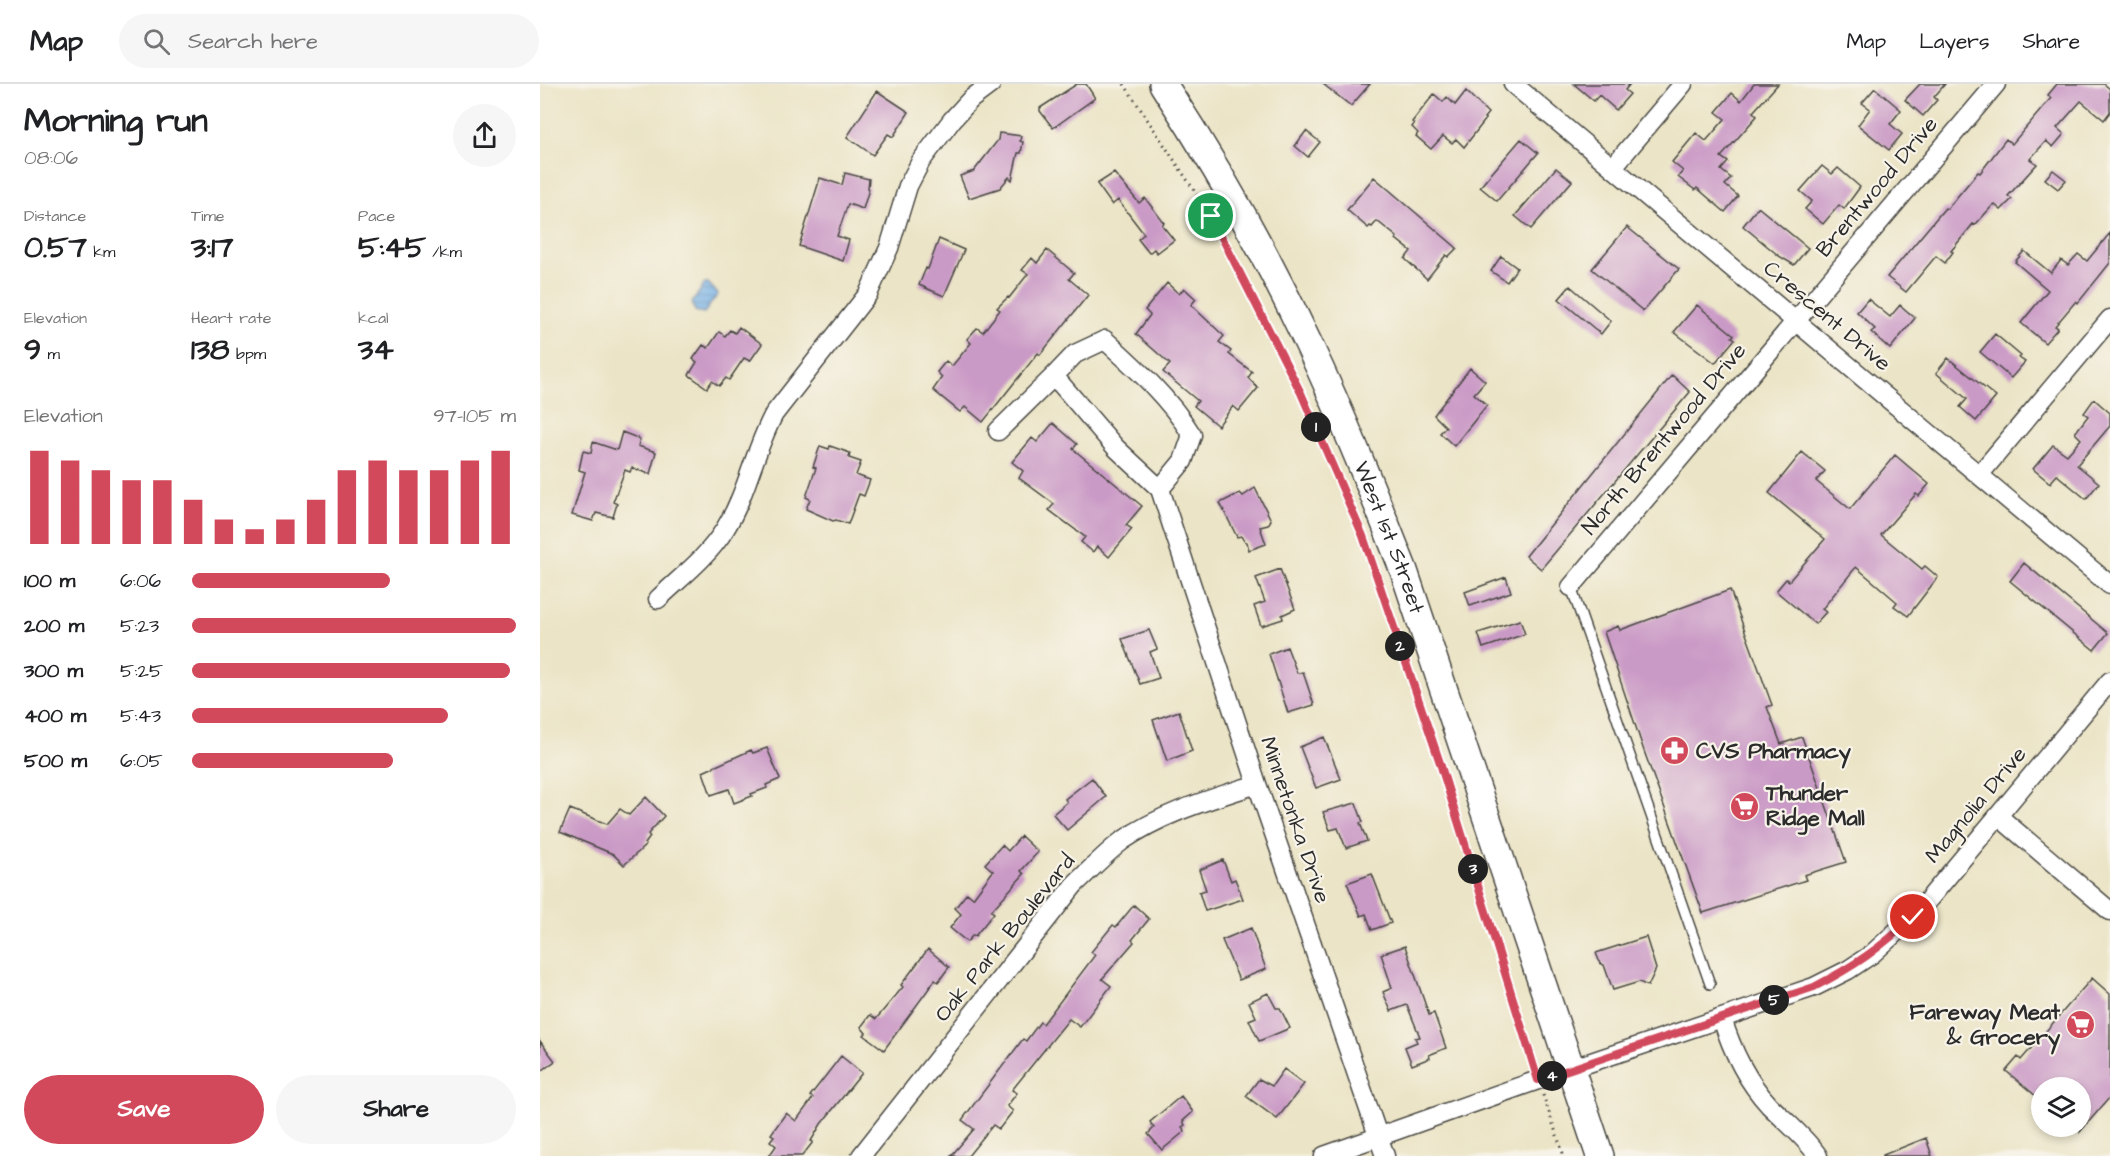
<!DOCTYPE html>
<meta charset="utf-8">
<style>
:root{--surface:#fff;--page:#f6f6f6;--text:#202124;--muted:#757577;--line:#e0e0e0;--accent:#d1495b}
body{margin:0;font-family:"Architects Daughter",sans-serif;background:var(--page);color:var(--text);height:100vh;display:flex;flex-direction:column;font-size:22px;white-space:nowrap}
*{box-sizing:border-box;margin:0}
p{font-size:20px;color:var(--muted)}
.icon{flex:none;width:33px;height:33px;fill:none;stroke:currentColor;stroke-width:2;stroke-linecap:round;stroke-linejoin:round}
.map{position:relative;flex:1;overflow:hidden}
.drawer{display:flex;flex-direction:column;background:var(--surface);width:540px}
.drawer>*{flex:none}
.tools{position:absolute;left:1491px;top:993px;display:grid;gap:12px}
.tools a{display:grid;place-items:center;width:60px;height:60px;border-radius:50%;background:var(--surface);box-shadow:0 3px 9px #0003;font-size:30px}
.pin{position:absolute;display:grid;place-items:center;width:51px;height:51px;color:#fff;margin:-26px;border:3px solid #fff;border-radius:50%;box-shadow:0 2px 6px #0007}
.km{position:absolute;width:30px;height:30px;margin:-15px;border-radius:50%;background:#222;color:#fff;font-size:16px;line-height:30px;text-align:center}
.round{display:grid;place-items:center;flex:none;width:63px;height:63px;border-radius:32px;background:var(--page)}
.overview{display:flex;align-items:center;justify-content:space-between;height:102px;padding:0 24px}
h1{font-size:33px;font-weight:800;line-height:45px}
.stats{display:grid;grid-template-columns:repeat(3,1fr);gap:9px;height:102px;padding:6px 24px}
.stats div{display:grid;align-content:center}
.stats b{font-size:30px;font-weight:800}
.stats small{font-size:16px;font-weight:400}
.stats p{font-size:16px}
.chart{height:168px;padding:12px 24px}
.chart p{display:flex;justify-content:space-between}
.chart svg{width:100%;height:108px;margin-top:6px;stroke:var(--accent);stroke-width:6}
.button{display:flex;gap:12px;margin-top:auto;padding:12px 24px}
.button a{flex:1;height:69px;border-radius:36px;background:var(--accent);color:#fff;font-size:24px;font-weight:800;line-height:69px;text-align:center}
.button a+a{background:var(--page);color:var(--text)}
ul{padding:0 24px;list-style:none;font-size:20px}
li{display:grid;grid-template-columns:96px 72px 1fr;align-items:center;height:45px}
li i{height:15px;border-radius:8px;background:var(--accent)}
header{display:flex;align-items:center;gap:36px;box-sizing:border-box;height:84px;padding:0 30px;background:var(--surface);border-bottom:2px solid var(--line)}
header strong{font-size:28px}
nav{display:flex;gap:33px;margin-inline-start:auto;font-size:21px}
.search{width:420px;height:54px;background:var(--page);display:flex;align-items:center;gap:15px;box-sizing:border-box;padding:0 21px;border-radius:33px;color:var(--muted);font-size:22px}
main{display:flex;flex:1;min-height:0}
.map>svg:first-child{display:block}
.water{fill:url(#water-rules);stroke:#506e89;stroke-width:1.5}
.building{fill:#ca9ac6}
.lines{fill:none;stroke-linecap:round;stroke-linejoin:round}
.service-casing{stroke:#484742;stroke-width:12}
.minor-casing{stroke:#484742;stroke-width:21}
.primary-casing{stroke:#484742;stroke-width:30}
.path{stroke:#484742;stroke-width:3;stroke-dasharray:1.5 4.5;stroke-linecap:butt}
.service{stroke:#fff;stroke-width:9}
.minor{stroke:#fff;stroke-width:18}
.primary{stroke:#fff;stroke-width:27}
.route-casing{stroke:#fff;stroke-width:12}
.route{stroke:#d1495b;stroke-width:8}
.labels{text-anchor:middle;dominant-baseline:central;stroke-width:4.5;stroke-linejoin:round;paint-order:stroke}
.street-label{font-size:22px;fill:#2b2b2b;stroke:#f7f3e8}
.poi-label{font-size:22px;font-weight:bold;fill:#2b2b2b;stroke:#f7f3e8;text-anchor:start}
</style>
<header>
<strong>Map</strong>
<div class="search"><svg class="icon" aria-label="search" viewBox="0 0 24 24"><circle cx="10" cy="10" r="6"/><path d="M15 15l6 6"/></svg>Search here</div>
<nav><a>Map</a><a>Layers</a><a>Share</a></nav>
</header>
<main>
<section class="drawer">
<div class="overview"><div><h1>Morning run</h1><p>08:06</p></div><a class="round"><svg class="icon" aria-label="share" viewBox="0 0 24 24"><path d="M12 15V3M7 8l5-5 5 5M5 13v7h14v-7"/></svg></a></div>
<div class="stats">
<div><p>Distance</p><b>0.57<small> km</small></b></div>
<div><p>Time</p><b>3:17</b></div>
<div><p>Pace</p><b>5:45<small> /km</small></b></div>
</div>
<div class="stats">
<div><p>Elevation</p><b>9<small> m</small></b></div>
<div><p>Heart rate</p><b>138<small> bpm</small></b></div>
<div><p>kcal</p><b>34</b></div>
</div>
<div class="chart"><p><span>Elevation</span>97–105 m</p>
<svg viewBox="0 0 160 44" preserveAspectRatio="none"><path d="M5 44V6M15 44V10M25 44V14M35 44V18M45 44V18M55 44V26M65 44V34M75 44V38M85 44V34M95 44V26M105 44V14M115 44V10M125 44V14M135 44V14M145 44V10M155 44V6"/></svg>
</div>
<ul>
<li><b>100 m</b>6:06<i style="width:61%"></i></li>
<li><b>200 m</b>5:23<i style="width:100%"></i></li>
<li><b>300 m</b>5:25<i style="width:98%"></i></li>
<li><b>400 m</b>5:43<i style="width:79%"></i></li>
<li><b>500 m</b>6:05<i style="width:62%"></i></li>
</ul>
<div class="button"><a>Save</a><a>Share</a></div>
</section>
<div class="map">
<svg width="1570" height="1072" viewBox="0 0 1570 1072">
<defs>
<pattern id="water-rules" width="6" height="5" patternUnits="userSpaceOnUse" patternTransform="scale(1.5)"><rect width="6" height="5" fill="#76b1e7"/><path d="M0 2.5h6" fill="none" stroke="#6190bb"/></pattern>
</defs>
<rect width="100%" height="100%" fill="#f7f3e8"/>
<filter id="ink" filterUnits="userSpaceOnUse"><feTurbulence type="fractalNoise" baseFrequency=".0167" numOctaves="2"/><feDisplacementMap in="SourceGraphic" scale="12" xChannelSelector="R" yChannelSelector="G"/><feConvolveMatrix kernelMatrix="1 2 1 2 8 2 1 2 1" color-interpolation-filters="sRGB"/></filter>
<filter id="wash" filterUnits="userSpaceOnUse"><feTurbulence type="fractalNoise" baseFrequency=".008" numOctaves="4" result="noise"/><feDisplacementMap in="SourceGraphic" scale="24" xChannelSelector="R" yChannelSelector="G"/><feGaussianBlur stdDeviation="1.35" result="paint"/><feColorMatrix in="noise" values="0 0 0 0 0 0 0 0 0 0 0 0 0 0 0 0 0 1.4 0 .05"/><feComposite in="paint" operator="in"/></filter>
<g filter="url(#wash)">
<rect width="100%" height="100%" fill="#ebe4c6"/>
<path class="water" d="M165 199H168L178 210 164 229 155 227 152 219Z"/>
<g id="blocks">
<path class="building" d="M537 0H546L555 14 513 44 500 27V24Z
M783 0H830L811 22Z
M1034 0H1090L1085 6 1090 10 1076 26 1059 11 1054 17Z
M1214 0H1238L1213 28 1217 32 1181 73 1188 78 1181 86 1191 94 1185 101 1198 112 1185 128 1157 104 1155 106 1138 93 1143 87 1132 78 1156 49 1166 57 1185 35 1176 28 1192 9 1201 17Z
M1380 0H1405L1394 13 1397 16 1383 32 1365 16Z
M1517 0H1564L1570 5V28L1564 36 1541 17 1517 44 1524 50 1513 63 1506 57 1490 75 1497 80 1468 112 1472 115 1461 126 1454 120 1435 141 1433 140 1411 167 1413 168 1405 179 1396 172 1366 208 1347 193 1405 124 1407 125 1438 88 1440 89 1466 55 1472 60 1511 14 1508 11Z
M1335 4 1361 26 1350 40 1362 50 1349 66 1318 41 1330 25 1322 19Z
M337 7 369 28 353 53 348 50 333 71 307 53Z
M926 7 948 29 944 34 946 35 924 63 916 55 912 59 903 52 891 65 876 52 878 49 872 43 874 40 872 38 894 10 903 18 907 13 915 21Z
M766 47 780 58 768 73 755 62Z
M459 49 481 52 480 57 483 58 481 69H478L472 96 469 93 460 104 429 114 420 92 434 87 458 56Z
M981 55 998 69 957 117 940 103Z
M1282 82 1292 90 1298 84 1320 103 1304 125 1299 121 1283 140 1265 125 1272 117 1260 107Z
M1016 84 1032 97 991 145 975 132Z
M1513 86 1526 96 1518 105 1505 95Z
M305 89 329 95 328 104 329 105 323 125 308 120 297 152 309 156 303 177 259 162 280 94 302 101Z
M574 89 599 119 605 114 624 139 622 141 634 156 617 169 614 165 609 169 598 155 604 150 578 116 572 121 557 100Z
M834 93 917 164 908 173 906 171 887 195 865 175 871 167 856 155 857 153 837 137 832 143 830 142 828 144 807 126Z
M1218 123 1268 164 1254 181 1239 172 1203 142Z
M1087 143 1139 185 1103 227 1052 185Z
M1570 149V179L1538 219 1536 217 1515 242 1518 244 1505 259 1481 239 1508 206 1475 178 1484 167 1511 189 1521 176 1528 181 1538 170 1547 177Z
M399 155 424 166 404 212 379 201 386 184 388 185Z
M507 166 534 189 529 195 548 211 500 271 498 269 443 338 425 323 420 328 393 306 402 293 397 288 406 277 412 282 431 259 427 255 437 244 443 248 460 226 457 224 468 213 469 214 488 190 482 186 492 174 497 179Z
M961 172 977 184 967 198 951 187Z
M627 199 639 210 644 204 656 215 651 221 684 252 679 258 691 267 689 270 712 288 708 294 718 304 699 327 693 322 678 342 654 322 658 317 623 288 630 280 596 250 610 231 605 226Z
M1030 202 1071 237 1061 250 1019 215Z
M1328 215 1350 233 1360 221 1375 234 1350 265 1331 248 1335 245 1317 228Z
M1157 221 1194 251 1192 253 1195 255 1175 279 1134 248Z
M199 243 222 260 210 277 204 274 189 296 186 294 179 302 172 297 167 304 149 291 157 278 153 275 163 261 168 264 179 248 185 252 190 246 195 249Z
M1455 250 1481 272 1479 274 1485 278 1471 294 1440 268Z
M1408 274 1456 313 1436 337 1420 323 1427 315 1396 289Z
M930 284 945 297 934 310 947 321 914 362 900 349 906 343 894 331Z
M1132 291 1150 308 1001 485 986 472Z
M1554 315 1570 329V342L1537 381 1559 399 1546 415 1517 391 1510 399 1493 385 1513 361 1527 371 1541 355 1535 349 1548 332 1544 329Z
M513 339 537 360 533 365 602 422 586 441 592 445 569 473 557 462 553 468 541 458 545 453 509 426 514 420 479 394 483 387 472 378 492 354 497 358Z
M82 348 100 355 98 362 116 368 110 390 92 384 90 388 85 386 73 418 77 420 73 433 56 429 53 437 32 431 45 388 39 386 43 367 51 369 53 358 77 366Z
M280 362 289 365 290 362 310 369 309 374 321 378 316 391 330 396 324 412 319 410 308 440 296 436 293 437 266 425 270 415 266 413 276 384 273 383Z
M1262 368 1285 387 1276 397 1310 425 1355 371 1389 400 1379 412 1376 410 1341 451 1382 485 1385 482 1398 493 1368 532 1354 522 1357 518 1316 483 1282 525 1286 528 1275 540 1236 507 1246 495 1249 497 1285 455 1229 409Z
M715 404 731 436 728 441 720 443 726 460 709 466 707 458 704 457 701 452 697 453 680 419 700 409 703 412Z
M1484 479 1568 549 1554 566 1470 497Z
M740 485 755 525 742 531 743 535 721 542 714 522 725 518 716 494Z
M966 493 971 508 930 522 925 508Z
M1190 506 1232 621 1227 623 1241 660 1262 653 1306 778 1264 791 1266 796 1163 829 1104 667 1064 548 1078 542 1080 546Z
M980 536 985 550 943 564 938 549Z
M609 546 617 565 610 568 619 594 600 600 582 555Z
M747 563 757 589 763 588 774 621 748 629 729 570Z
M639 627 652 667 627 677 613 636Z
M784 653 801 695 776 704 760 663Z
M227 664 240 695 226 701 227 704 211 710 212 712 194 719 189 705 171 711 163 688 211 666 213 669Z
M552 694 566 713 527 746 513 730 527 718 525 715Z
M106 713 124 732 108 750 110 753 105 760 106 761 84 781 73 770 20 748 30 725 67 740 80 725 89 731Z
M816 719 823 738 820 739 827 757 806 764 798 744 790 746 783 728Z
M481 752 498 768 481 787 484 790 451 827 454 829 435 852 433 851 427 858 410 844 421 830 415 824 427 809 433 814 453 787 445 780 462 761 468 767Z
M683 776 691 797 695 795 703 815 665 827 659 808 666 806 659 786Z
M832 790 851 839 832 846 826 830 821 832 807 799Z
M594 821 609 835 592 856 594 858 562 895 571 902 540 943 529 935 472 1006 477 1009 467 1022 473 1027 459 1045 453 1041 428 1072H411L434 1045 422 1036 483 955 486 957 500 938 503 940 555 871 551 868 573 841 576 843Z
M711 844 726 885 699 896 682 856Z
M1106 853 1116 885 1108 902 1099 898 1073 906 1064 881 1060 879 1056 869Z
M865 862 889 931 894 929 906 964 889 971 890 974 872 981 865 963 877 958 875 954 880 953 867 921 851 927 843 908 852 904 841 870Z
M388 865 409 883 398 898 395 896 344 966 324 951 326 949 321 943 330 931 336 935 363 903 361 901Z
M1552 894 1570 910V1013L1540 1048V1004H1502V1017L1466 987 1478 973 1481 976Z
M728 909 736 924H740L750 944 719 957 709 936 716 933 709 918Z
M0 957 15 977 0 988Z
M301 972 322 989 281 1040 271 1057 273 1058 262 1072H229L236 1062 230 1057 234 1052 231 1050 246 1029 256 1037 273 1014 270 1012Z
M744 985 764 1000 737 1035 706 1012 719 995 732 1002Z
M641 1012 653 1028 643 1037 645 1041 642 1043 645 1047 622 1066 608 1050 614 1044 610 1038Z
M1386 1054 1392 1072H1343V1071Z"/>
</g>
</g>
<g filter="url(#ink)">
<use href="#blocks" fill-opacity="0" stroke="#484742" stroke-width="1.5"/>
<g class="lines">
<defs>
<path id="service" d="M1031 503 1170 900"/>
<path id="minor" d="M973 0 1570 501
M1073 83 1143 0
M458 347 514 292
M1439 391 1570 235
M620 405 643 377 652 351C629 314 597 285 565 256L535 270 514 292 576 364 620 405 717 700 845 1072
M1031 503 1456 0
M118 515C141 493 168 473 185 445 207 410 214 367 234 330L328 210 349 164 368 102 381 77 412 36 431 15 451 0
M1458 732 1570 827
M1182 934C1192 967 1206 996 1229 1021 1246 1038 1264 1052 1278 1072
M321 1072 534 801C550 786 565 770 582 757 622 729 671 715 717 700
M784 1072 998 996 1274 903 1308 886 1332 870 1379 827 1570 597"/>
<g id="primary">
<path id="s1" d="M623 0C677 83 727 171 769 261 804 335 834 411 864 487L1060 1072"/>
</g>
</defs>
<use href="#service" class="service-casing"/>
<use href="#minor" class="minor-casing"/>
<use href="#primary" class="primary-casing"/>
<path class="path" d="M584 0 671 132 761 309 823 452 900 679 994 982
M1003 1011 1024 1072"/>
<use href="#service" class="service"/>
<use href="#minor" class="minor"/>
<use href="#primary" class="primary"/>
</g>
</g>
<g class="lines" filter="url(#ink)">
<defs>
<path id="route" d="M671 132 761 309 823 452 900 679 998 996 1274 903C1313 883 1341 864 1373 833"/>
</defs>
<use href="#route" class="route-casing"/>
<use href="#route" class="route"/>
</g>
<defs>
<symbol id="pharmacy-disc" viewBox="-11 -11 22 22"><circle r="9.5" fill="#d1495b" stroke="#f7f3e8"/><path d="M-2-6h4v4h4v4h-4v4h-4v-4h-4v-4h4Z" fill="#fff"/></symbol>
<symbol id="supermarket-disc" viewBox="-11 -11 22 22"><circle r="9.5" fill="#d1495b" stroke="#f7f3e8"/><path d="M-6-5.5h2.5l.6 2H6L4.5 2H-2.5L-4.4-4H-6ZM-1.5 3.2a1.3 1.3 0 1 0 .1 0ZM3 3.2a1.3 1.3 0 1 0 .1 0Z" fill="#fff"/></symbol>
</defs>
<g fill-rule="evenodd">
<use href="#pharmacy-disc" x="1118" y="650" width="33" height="33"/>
<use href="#supermarket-disc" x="1188" y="706" width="33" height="33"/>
<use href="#supermarket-disc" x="1524" y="924" width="33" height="33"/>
</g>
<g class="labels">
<g class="street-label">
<text transform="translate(1337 103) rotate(-50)">Brentwood Drive</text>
<text transform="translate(1287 232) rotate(40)">Crescent Drive</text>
<text transform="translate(1124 355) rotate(-50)">North Brentwood Drive</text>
<text stroke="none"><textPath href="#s1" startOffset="508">West 1st Street</textPath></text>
<text transform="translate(1436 721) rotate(-50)">Magnolia Drive</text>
<text transform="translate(755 736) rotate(71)">Minnetonka Drive</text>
<text transform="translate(465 854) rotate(-51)">Oak Park Boulevard</text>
</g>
<g class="poi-label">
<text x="1156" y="667">CVS Pharmacy</text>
<text x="1226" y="709">Thunder<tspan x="1226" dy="25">Ridge Mall</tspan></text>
<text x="1520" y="928" text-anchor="end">Fareway Meat<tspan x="1520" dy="25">&amp; Grocery</tspan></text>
</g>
</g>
</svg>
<div class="tools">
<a><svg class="icon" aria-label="layers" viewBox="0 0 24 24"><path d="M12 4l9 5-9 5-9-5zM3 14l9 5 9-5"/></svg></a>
</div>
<div class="pin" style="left:671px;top:132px;background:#1e9e55"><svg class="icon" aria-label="arrive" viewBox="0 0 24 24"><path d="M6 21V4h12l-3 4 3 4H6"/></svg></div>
<div class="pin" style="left:1373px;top:833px;background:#d93025"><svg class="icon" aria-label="check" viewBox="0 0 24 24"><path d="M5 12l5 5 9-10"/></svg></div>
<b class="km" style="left:776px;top:343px">1</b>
<b class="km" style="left:860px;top:562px">2</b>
<b class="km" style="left:933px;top:785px">3</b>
<b class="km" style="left:1012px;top:992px">4</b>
<b class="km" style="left:1234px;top:916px">5</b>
</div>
</main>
